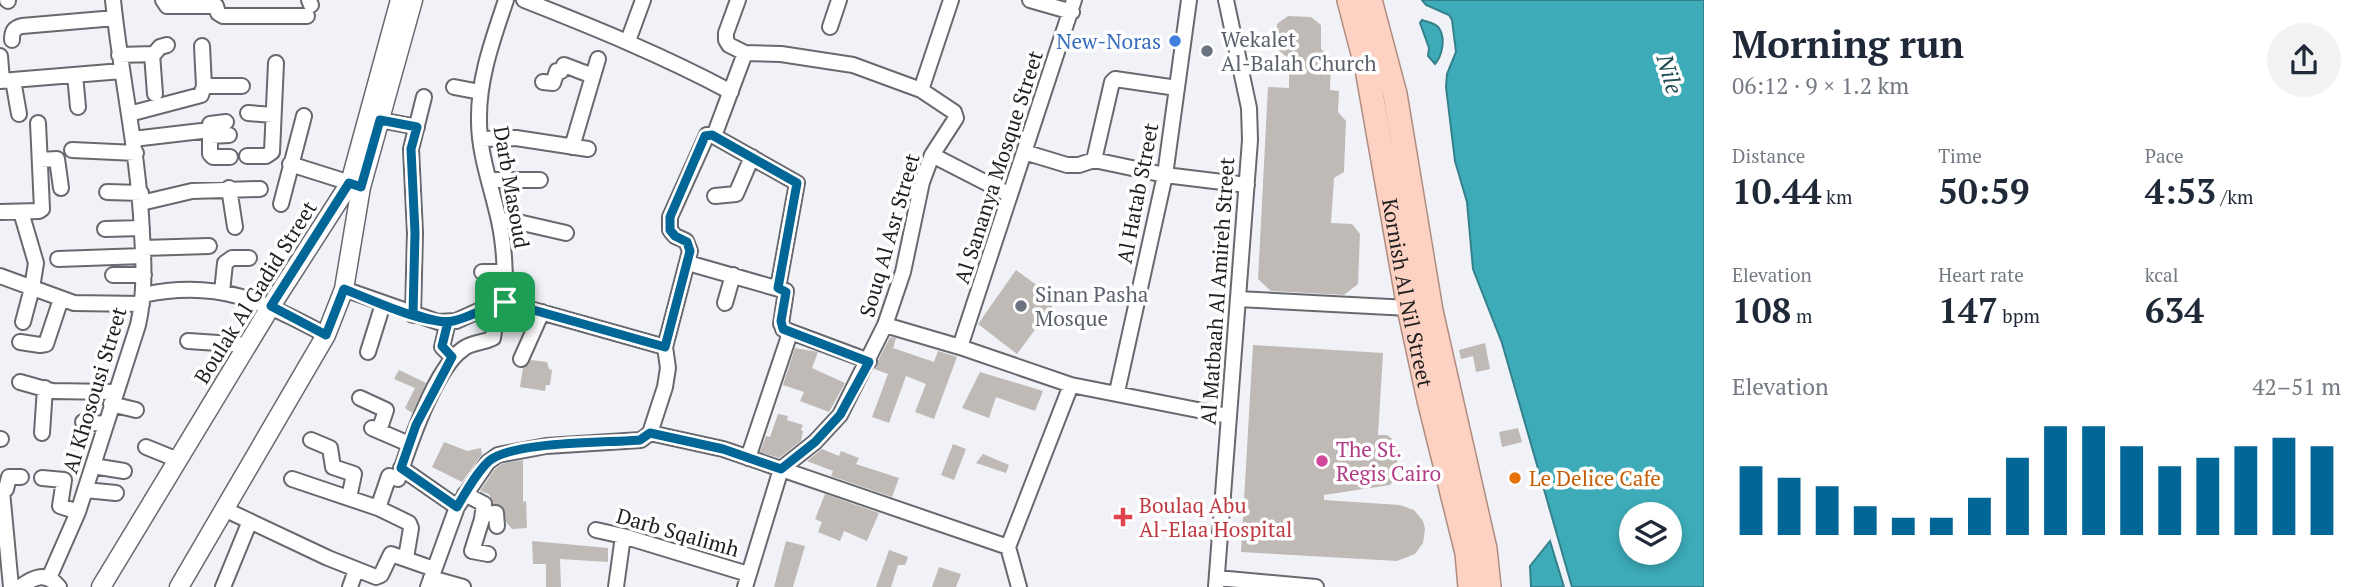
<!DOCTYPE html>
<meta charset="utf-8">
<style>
:root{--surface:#fff;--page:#f2f2f3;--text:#1f2937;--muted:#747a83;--accent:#026796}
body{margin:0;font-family:"PT Serif",serif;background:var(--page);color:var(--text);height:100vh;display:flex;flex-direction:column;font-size:26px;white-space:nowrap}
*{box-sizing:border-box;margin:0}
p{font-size:23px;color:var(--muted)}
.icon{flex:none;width:38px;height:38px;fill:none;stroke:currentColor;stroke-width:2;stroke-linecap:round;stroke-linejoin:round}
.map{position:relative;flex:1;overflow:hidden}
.panel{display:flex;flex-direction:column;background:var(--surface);width:665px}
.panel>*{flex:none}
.fabs{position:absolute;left:1619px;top:502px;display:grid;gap:14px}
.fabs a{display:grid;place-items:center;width:63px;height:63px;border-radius:50%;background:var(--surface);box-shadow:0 4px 10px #0003;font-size:35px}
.pin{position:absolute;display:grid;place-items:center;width:60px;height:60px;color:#fff;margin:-30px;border-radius:14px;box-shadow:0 4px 10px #0006}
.round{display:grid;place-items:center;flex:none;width:74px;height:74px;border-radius:37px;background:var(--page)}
.overview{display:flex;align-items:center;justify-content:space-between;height:119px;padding:0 28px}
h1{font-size:38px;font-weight:800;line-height:52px}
.stats{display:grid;grid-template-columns:repeat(3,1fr);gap:10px;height:119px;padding:7px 28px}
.stats div{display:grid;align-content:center}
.stats b{font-size:35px;font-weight:800}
.stats small{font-size:19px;font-weight:400}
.stats p{font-size:19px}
.chart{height:196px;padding:14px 28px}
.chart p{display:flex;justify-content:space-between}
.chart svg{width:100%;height:126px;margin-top:7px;stroke:var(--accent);stroke-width:6}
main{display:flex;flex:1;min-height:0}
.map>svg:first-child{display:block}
.water{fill:#3dabb8;stroke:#34818b;stroke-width:2;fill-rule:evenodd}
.building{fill:#bfbab6}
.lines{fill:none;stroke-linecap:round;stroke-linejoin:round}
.minor-casing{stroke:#68696e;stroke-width:18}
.tertiary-casing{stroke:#68696e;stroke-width:21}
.trunk-casing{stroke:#af8c7f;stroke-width:26}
.minor{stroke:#fff;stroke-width:14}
.tertiary{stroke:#fff;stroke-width:18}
.trunk{stroke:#fed2c2;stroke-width:23}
.route-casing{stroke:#fff;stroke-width:14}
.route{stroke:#026796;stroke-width:9}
.shop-dot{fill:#3f7fe0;stroke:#fff;stroke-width:2.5}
.worship-dot{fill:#6b7280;stroke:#fff;stroke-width:2.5}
.hotel-dot{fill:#d1479c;stroke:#fff;stroke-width:2.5}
.food-dot{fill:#e8710a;stroke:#fff;stroke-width:2.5}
.health-dot{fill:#e0444e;stroke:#fff;stroke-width:2.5}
.labels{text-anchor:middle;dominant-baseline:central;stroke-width:7;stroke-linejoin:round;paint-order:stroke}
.worship-label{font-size:21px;fill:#5b616d;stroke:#fff;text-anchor:start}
.shop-label{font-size:21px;fill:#366cbe;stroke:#fff;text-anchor:end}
.street-label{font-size:21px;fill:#1f1f21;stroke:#fff}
.hotel-label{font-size:21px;fill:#b23c85;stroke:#fff;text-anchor:start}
.food-label{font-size:21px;fill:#c56008;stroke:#fff;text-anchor:start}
.health-label{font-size:21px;fill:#be3a42;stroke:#fff;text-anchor:start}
.water-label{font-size:23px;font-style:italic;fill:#235157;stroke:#fff}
</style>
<main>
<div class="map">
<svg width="1704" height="587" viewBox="0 0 1704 587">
<rect width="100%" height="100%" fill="#f1f2f8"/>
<path class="water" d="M1422 0H1704V587H1572L1502 343 1473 269 1467 202 1455 161 1446 87 1447 74 1456 52 1452 20 1449 15 1426 5ZM1631 514H1670V553H1631Z
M1422 20C1427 22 1436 23 1439 28 1446 39 1442 56 1435 64L1428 56 1429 48 1420 23Z
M1550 541 1564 587H1531L1530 566Z"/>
<path class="building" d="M1288 16 1311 17 1321 25V49L1331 57 1330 90 1339 91 1338 112 1346 121 1344 172 1334 178 1331 223 1352 224 1360 234 1358 284 1344 295 1271 291 1258 279 1268 87 1289 88V59L1276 48 1277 24Z
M1016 270 1057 300 1017 354 978 324Z
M890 337 896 338 893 348 934 362 938 351 957 357 934 419 915 412 926 384 906 376 889 423 872 417 888 374 874 369Z
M1485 343 1490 369 1476 372 1473 356 1461 359 1459 350Z
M1253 345 1383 353 1378 435H1387L1396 442 1398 448 1397 473 1394 480 1390 485 1324 495V500L1400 505 1414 510 1423 521 1425 529 1423 543 1415 554 1397 561 1241 552Z
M795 348 818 352 812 368 845 383 829 412 800 401 804 392 783 385Z
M531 360 547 362 549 369 552 370 550 385H546L545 391 520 387 523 368Z
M399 370 426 383 412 413 405 408 415 388 394 379Z
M980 372 1043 391 1035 411 996 397 989 418 962 408Z
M778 414 788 416 787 420 803 425 801 430 803 431 801 441 779 458 760 452 766 436 770 437Z
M1518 428 1522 442 1502 447 1499 432Z
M444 442 467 451 481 448 482 454 462 482 432 467Z
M953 444 966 449 954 480 941 475Z
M822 449 839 456 841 451 859 458 856 464 899 478 892 497 831 476 833 471 807 461Z
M983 454 1009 465 1006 473 976 463Z
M523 460V502L526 501 527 528 512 529 506 522 503 507 493 504 489 494 480 491 495 469 502 464Z
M825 494 879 513 867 541 844 531 840 541 818 532 822 522 815 519Z
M532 541 608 548V562L560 559 561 587H546V564H533Z
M786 541 805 546 793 587H774Z
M889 550 908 557 905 565H898L891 587H876Z
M939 567 961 574 956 587H932Z"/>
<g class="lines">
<defs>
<path id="minor" d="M7 0 8 1
M163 0 167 6H216L218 13 223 16H307
M309 0 311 5
M524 0C595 28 664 56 731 92
M738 0 726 33V40L729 45 745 53 781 54 853 65 921 90 954 112 956 118 932 155 922 182 903 272 885 325 840 415 815 442 781 469 745 587
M1030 0 1072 12
M830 27 839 0
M12 40C12 31 14 28 22 26L115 18
M628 41 643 0
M152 54 155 94
M119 55 154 54 160 47 167 45
M0 56 2 81
M75 75 78 107
M13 80 19 114
M0 81 122 71
M543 82 553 83 557 71H561L564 65 593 76
M204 86H242
M454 87 480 92
M921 90 951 0
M248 113 273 115
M129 114 201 95 204 86 202 46
M380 120 417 127
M226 122 210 124V154L213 157H230
M210 136 229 135
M714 136 745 53
M133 139 210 130
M480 139 516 138 588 149
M572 147 598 59
M72 150 136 153
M1024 152 1067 165H1079L1094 160 1165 175 1247 185
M932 155 1010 195
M247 156H266L272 152 276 63
M40 160 57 159 61 188
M1094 160 1112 82 1115 79 1177 88
M290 164 360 186
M489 180H540
M229 188 235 227
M107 192 141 193
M715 196 736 194 752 157
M141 203 192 191 260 189
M281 204 304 116
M0 212 39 211 42 209 38 123
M21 212 36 263 32 288 23 322
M499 220 518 222 566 233
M105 229 142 228
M143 248 209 246
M58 259 143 256
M688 263 786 291 781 324 788 333V339L748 458
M482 272H505
M113 275H144
M0 276 74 303 142 304
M344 289 438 322 456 321 498 302H505L665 347
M222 292 225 263 232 258H249
M143 295C218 279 262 301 326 335
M1238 299 1409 308
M505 302C505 274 505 248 499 221 492 188 479 155 479 121 478 79 493 39 506 0
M725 303 733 275
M413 315 415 233 411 149 424 97
M448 322 442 347 452 357
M885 325 960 347 1071 385 1228 416
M783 329 869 361
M188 341 248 345
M20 342 40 345 46 344 61 299
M960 347 1074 0
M368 352 383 304
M521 359 542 312
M20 382 52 391 115 392
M1117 392 1165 175 1189 0
M360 398 386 410 379 431
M111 404 136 410
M83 422 106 424
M372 428 409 444
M42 433 45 388
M650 433 723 449 1008 547
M0 439H1
M311 440 330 448 333 467 354 474 349 498
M146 447 178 460
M93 466 124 471
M401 468 457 507
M42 478 64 480 60 506 78 512
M292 479 378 508 409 523 411 528 406 558
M85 490 116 493
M0 491 6 489 9 477H21
M2 491 11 587
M465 494 484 504 482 519 472 551 488 554
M378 508 389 476 398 479C409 446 435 368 463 349 471 342 484 343 493 338L498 302
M224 509 328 558 376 577 381 575 391 554 434 569
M483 514 496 513 497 526
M596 530 623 536 748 574
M49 578 78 512 138 325C145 294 144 265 142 234 139 155 121 79 113 0
M431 578 463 587
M1217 578 1316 587
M20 587C34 577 46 571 59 587
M223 587 250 521
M350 587 356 570
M428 587 457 507 488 462 498 455 546 446 641 440 650 433 665 387 668 368 665 347 690 251 686 241 675 236 670 230V217L707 135H712L797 183 778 288
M616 587 623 536
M1019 587 1008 547 1071 385
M1216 587 1250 140 1249 108 1226 0"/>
<path id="tertiary" d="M101 587 271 306 350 183 400 0
M179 587 326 335 344 289 361 187 413 0"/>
<g id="trunk">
<path id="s1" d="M1349 0 1367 69 1409 308 1429 400 1467 553 1470 587"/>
<path d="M1370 0 1395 94 1431 311 1485 549 1489 587"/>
</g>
</defs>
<use href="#minor" class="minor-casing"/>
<use href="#tertiary" class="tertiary-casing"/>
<use href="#trunk" class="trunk-casing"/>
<use href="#minor" class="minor"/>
<use href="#tertiary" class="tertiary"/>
<use href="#trunk" class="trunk"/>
</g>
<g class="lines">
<defs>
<path id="route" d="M505 302H498C484 309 468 318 453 321 426 326 370 299 344 289L326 335 271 306 349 183 361 187 380 120 417 127 411 149 415 233 413 314C425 318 436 322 448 322L442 346 452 357 416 425 401 468 457 507C466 492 476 473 489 461 513 441 607 443 640 440L650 433 723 449 781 469 815 442 840 415 869 362 783 329 781 321 786 292 778 288 797 183 712 135 705 136 670 217V230L675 236 687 242 690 251 665 347 505 302"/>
</defs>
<use href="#route" class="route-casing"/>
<use href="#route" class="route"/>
</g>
<circle class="shop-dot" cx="1175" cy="41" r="7"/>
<g class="worship-dot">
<circle cx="1207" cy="51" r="7"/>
<circle cx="1021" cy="306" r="7"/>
</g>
<circle class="hotel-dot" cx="1322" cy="461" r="7"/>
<circle class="food-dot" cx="1515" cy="478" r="7"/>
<path class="health-dot" d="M1119.5 506.5h7v7h7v7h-7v7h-7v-7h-7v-7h7z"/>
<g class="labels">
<g class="worship-label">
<text x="1221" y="39">Wekalet<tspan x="1221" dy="24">Al-Balah Church</tspan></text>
<text x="1035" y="294">Sinan Pasha<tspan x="1035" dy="24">Mosque</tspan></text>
</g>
<g class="shop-label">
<text x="1161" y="41">New-Noras</text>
</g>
<g class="street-label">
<text transform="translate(998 167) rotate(-72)">Al Sananya Mosque Street</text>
<text transform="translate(512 187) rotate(80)">Darb Masoud</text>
<text transform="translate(1137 193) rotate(-79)">Al Hatab Street</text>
<text transform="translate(889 235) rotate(-74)">Souq Al Asr Street</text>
<text transform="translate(1217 291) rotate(-86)">Al Matbaah Al Amireh Street</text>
<text transform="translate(255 292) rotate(-58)">Boulak Al Gadid Street</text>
<text stroke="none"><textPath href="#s1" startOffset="299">Kornish Al Nil Street</textPath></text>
<text transform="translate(94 390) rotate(-73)">Al Khosousi Street</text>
<text transform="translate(678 532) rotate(16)">Darb Sqalimh</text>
</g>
<g class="hotel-label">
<text x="1336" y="449">The St.<tspan x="1336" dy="24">Regis Cairo</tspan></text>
</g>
<g class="food-label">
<text x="1529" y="478">Le Delice Cafe</text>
</g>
<g class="health-label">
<text x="1139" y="505">Boulaq Abu<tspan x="1139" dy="24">Al-Elaa Hospital</tspan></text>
</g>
<g class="water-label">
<text transform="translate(1670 74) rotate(74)">Nile</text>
</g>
</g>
</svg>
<div class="fabs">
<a><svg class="icon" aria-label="layers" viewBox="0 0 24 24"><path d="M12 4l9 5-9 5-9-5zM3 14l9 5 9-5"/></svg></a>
</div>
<div class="pin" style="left:505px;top:302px;background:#1e9e55"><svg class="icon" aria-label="arrive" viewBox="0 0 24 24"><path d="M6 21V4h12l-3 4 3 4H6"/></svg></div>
</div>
<section class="panel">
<div class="overview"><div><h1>Morning run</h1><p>06:12 · 9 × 1.2 km</p></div><a class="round"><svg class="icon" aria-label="share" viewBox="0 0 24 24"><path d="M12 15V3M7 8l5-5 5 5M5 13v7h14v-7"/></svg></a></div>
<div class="stats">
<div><p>Distance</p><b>10.44<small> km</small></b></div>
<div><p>Time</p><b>50:59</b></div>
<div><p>Pace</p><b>4:53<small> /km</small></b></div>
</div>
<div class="stats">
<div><p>Elevation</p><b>108<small> m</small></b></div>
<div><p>Heart rate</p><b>147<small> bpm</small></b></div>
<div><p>kcal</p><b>634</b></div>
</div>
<div class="chart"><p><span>Elevation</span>42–51 m</p>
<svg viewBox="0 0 160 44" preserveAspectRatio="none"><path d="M5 44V20M15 44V24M25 44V27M35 44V34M45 44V38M55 44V38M65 44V31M75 44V17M85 44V6M95 44V6M105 44V13M115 44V20M125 44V17M135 44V13M145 44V10M155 44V13"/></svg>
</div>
</section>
</main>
